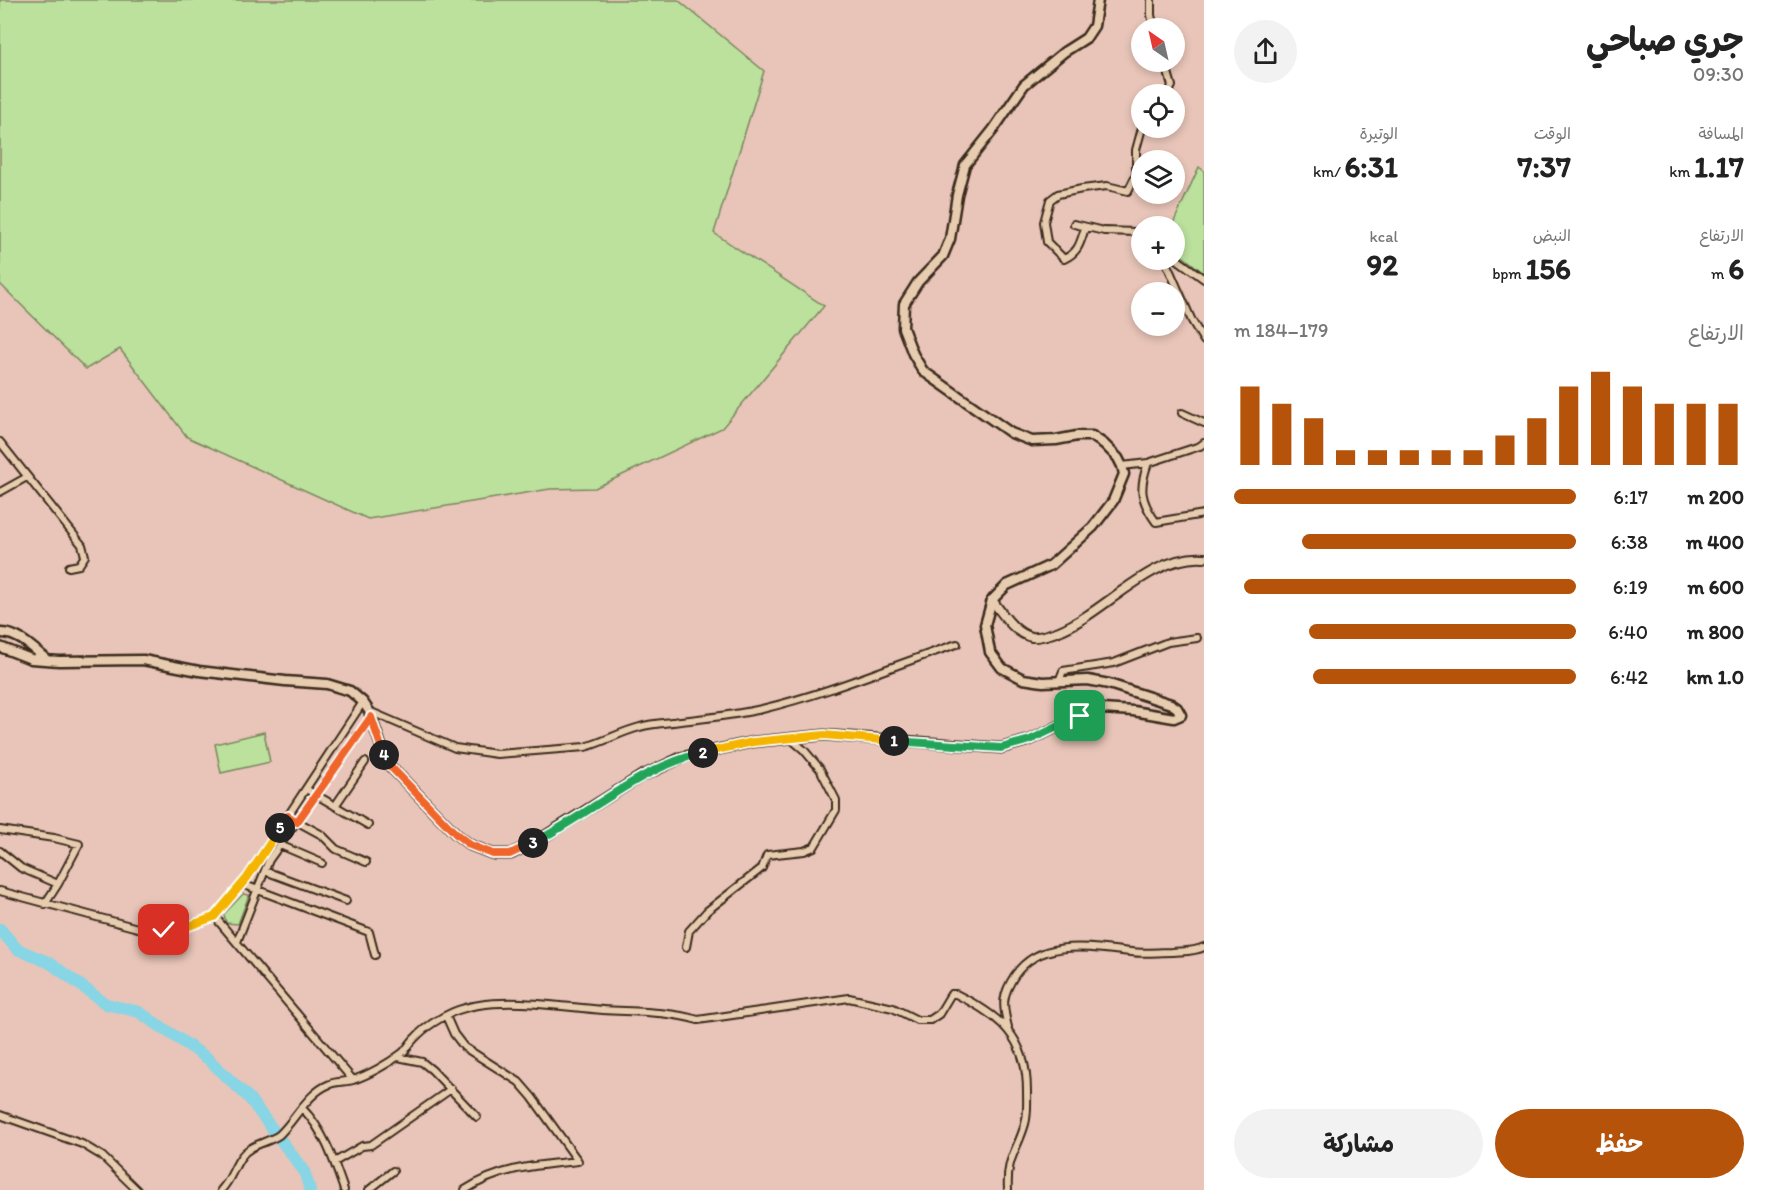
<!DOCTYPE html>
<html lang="ar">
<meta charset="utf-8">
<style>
:root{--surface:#fff;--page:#f2f2f2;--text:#222;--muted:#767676;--accent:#b45309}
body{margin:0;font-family:Itim,"Playpen Sans Arabic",sans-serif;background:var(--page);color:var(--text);direction:rtl;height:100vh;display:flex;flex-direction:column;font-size:22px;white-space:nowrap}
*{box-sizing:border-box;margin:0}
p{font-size:20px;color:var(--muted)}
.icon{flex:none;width:33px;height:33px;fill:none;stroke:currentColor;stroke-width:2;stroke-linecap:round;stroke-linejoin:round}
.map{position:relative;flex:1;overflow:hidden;direction:ltr}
.side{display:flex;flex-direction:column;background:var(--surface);width:570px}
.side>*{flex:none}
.needle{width:39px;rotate:326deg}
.buttons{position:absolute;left:1131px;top:18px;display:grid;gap:12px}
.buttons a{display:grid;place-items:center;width:54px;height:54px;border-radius:50%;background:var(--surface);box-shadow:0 3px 9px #0003;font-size:30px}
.pin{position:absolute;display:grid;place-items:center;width:51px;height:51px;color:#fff;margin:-26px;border-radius:12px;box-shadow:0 3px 9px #0006}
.km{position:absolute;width:30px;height:30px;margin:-15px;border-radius:50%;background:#222;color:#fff;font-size:16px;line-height:30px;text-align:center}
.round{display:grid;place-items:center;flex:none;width:63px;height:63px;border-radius:32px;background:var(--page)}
.head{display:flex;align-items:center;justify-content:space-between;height:102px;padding:0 30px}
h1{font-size:33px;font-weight:700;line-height:45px}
.metrics{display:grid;grid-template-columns:repeat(3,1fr);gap:9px;height:102px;padding:6px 30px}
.metrics div{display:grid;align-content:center}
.metrics b{font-size:30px;font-weight:700}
.metrics small{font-size:16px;font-weight:400}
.metrics p{font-size:16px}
.chart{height:168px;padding:12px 30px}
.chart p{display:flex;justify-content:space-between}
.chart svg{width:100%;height:108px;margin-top:6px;stroke:var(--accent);stroke-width:6}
.cta{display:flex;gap:12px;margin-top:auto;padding:12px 30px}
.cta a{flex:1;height:69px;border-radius:36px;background:var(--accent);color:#fff;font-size:24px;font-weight:700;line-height:69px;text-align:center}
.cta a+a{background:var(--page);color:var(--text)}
ul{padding:0 30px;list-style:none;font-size:20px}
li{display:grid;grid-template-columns:96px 72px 1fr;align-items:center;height:45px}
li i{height:15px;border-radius:8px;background:var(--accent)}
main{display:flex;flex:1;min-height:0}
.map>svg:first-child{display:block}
.green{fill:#bbe19d;stroke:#7b865e;stroke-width:1.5}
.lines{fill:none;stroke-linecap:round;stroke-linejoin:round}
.river{stroke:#87d5e5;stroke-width:12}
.minor-casing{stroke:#3b2a1e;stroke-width:10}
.tertiary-casing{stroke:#3b2a1e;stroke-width:12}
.secondary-casing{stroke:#3b2a1e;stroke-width:13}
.minor{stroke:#e7ccaf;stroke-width:6}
.tertiary{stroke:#e7ccaf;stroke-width:8}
.secondary{stroke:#e7ccaf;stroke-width:8}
.split-1-casing{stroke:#fff;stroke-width:12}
.split-2-casing{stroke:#fff;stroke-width:12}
.split-3-casing{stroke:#fff;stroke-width:12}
.split-4-casing{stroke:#fff;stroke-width:12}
.split-5-casing{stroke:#fff;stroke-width:12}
.split-6-casing{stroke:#fff;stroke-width:12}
.split-1{stroke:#22a559;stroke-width:8}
.split-2{stroke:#f5b400;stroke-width:8}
.split-3{stroke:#22a559;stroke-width:8}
.split-4{stroke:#f0652b;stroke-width:8}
.split-5{stroke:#f0652b;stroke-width:8}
.split-6{stroke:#f5b400;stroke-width:8}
</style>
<main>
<section class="side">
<div class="head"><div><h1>جري صباحي</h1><p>09:30</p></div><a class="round"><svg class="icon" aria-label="share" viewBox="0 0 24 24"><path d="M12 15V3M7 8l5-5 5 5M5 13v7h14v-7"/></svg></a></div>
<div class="metrics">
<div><p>المسافة</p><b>1.17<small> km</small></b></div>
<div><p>الوقت</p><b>7:37</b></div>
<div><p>الوتيرة</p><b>6:31<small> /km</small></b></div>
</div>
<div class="metrics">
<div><p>الارتفاع</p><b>6<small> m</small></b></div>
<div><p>النبض</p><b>156<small> bpm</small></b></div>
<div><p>kcal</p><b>92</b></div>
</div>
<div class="chart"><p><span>الارتفاع</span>179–184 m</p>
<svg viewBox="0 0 160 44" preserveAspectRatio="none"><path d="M5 44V12M15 44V19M25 44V25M35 44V38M45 44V38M55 44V38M65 44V38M75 44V38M85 44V32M95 44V25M105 44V12M115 44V6M125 44V12M135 44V19M145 44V19M155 44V19"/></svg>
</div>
<ul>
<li><b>200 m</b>6:17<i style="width:100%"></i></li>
<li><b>400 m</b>6:38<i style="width:80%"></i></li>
<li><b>600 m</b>6:19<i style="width:97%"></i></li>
<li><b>800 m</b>6:40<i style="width:78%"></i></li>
<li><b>1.0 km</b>6:42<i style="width:77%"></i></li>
</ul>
<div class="cta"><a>حفظ</a><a>مشاركة</a></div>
</section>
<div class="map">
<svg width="1204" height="1190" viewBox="0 0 1204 1190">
<rect width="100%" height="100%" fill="#e8c5b8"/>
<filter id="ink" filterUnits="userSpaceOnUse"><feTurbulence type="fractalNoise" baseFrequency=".0167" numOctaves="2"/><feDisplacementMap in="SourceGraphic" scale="12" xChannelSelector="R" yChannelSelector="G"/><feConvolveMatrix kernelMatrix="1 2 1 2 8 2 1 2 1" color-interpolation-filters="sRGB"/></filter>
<g filter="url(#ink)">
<path class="green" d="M0 0H678L764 71 714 233 824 306 722 428 595 488 550 489 368 519 187 437 120 349 86 369 0 284Z
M1199 167 1204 171V273L1175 250 1174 226H1172Z
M264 732 270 762 221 773 215 744Z
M243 894 249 895 238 924 226 923 224 914Z"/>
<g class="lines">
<path class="river" d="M0 929 17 949 50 963 106 1004 139 1012 207 1058 249 1098 304 1171 310 1190"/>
<defs>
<path id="minor" d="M1151 0V15L1154 28
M1165 62 1172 86 1168 94
M1074 224 1104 231 1136 232 1142 235
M1085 228C1080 243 1079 252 1064 259L1047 242 1044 222 1050 200 1058 194 1082 189 1107 186 1128 191 1136 175V150L1142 128
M1174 257 1204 279
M1165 260 1192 321 1204 341
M1182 413 1204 423
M0 442 82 545 85 556 79 565 69 567
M1148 463C1139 488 1140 500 1156 522L1204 514
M1122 466 1148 463 1200 446 1204 443
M0 492 27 477
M1059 681 1063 671 1114 663 1168 642 1197 638
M369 711 455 748 497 754 585 747C604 742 620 732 640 727 653 723 667 723 681 721 708 718 735 715 762 709 829 693 892 666 957 644
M306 789 368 825
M335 806 365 762
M287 816 322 835 336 849 366 862
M0 830 54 838 79 844 58 884 45 904
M280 845 322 863
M0 851 21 868 58 884
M265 871 346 901
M242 884 369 932 375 955
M0 891 145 930C172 930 190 926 215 917
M215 917 247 878 363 702
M215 917 353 1080
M237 942 269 860 371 717
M686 947 689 931 707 911 762 868 767 855 804 851 814 847 836 810V800L820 769 804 750 791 739
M446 1016 454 1034 464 1047 519 1082 532 1097 578 1161C538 1165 500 1167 465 1190
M1008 1027C1002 1004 1002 995 1015 975 1041 937 1092 948 1131 952 1144 954 1158 952 1172 952 1183 951 1194 952 1204 947
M398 1057 422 1062 432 1070 477 1117
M302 1108C324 1130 334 1161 344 1190
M0 1115 82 1144 102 1156 137 1190
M334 1161 338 1160 362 1146 371 1145 451 1089
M221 1190C231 1180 233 1168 241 1157 250 1144 267 1143 279 1135 296 1119 307 1093 330 1084 337 1081 346 1082 353 1080 368 1075 388 1064 401 1054 407 1050 410 1042 416 1037 425 1027 441 1017 453 1012 495 994 559 1007 603 1010 634 1012 667 1011 698 1020L849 998 893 1008 917 1020H930L939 1014 951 994H956C1000 1016 1027 1037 1027 1091 1027 1102 1028 1114 1025 1124 1017 1152 1006 1157 1008 1190
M369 1190 393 1171"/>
<path id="tertiary" d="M992 600C1002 613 1015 634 1032 637 1040 638 1051 634 1059 631 1106 612 1151 554 1204 558"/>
<path id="secondary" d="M0 633C17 632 33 648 46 659
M0 647 31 659 59 661 143 660 199 671 285 681 327 684 350 691 363 702 369 711 387 763 456 834 470 845 493 854H511L542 838 640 777 683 757 753 742 824 735 1001 748 1030 740 1080 716 1102 709 1133 711 1174 718 1181 715 1177 708 1171 704 1109 684 1088 680 1043 682 1023 679 1002 668 990 652 985 625 992 600 1007 585 1051 565 1093 527 1113 501 1124 474 1122 466 1118 458 1104 444 1092 436H1077L1056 440 1032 441 1011 433 923 371 913 354 903 328 904 304 918 282 943 256 950 239 957 195 965 165 993 130 1024 85 1064 52 1086 38 1094 26 1098 0"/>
</defs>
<use href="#minor" class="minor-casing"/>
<use href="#tertiary" class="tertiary-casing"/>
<use href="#secondary" class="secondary-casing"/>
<use href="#minor" class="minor"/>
<use href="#tertiary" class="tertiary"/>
<use href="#secondary" class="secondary"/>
</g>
</g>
<g class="lines" filter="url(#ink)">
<defs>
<path id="split-1" d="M894 741 1001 748 1030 740 1080 716"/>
<path id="split-2" d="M703 753 753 742 824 735 894 741"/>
<path id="split-3" d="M533 843C591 814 639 767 703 753"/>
<path id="split-4" d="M384 755 387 763 456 834 470 845 493 854H510L533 843"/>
<path id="split-5" d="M280 828 288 816 297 822 371 717 384 755"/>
<path id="split-6" d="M164 930 186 927 214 917 247 878 280 828"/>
</defs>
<use href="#split-1" class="split-1-casing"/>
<use href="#split-2" class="split-2-casing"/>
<use href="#split-3" class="split-3-casing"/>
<use href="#split-4" class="split-4-casing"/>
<use href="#split-5" class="split-5-casing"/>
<use href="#split-6" class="split-6-casing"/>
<use href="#split-1" class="split-1"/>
<use href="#split-2" class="split-2"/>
<use href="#split-3" class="split-3"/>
<use href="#split-4" class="split-4"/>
<use href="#split-5" class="split-5"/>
<use href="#split-6" class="split-6"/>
</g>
</svg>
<div class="buttons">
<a><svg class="needle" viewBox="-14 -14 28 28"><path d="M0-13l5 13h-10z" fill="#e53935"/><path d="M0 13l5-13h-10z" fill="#767676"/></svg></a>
<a><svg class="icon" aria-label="locate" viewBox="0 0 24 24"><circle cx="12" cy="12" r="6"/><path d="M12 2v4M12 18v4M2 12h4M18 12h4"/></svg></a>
<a><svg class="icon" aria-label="layers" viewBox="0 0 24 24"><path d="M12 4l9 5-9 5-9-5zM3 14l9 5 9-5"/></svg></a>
<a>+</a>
<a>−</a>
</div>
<div class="pin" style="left:1080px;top:716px;background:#1e9e55"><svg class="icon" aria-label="arrive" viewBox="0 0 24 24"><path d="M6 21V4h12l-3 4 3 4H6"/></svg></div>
<div class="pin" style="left:164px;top:930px;background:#d93025"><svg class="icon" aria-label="check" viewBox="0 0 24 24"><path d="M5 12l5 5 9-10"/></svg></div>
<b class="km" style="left:894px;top:741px">1</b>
<b class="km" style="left:703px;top:753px">2</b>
<b class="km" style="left:533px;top:843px">3</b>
<b class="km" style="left:384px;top:755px">4</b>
<b class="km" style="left:280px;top:828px">5</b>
</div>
</main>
